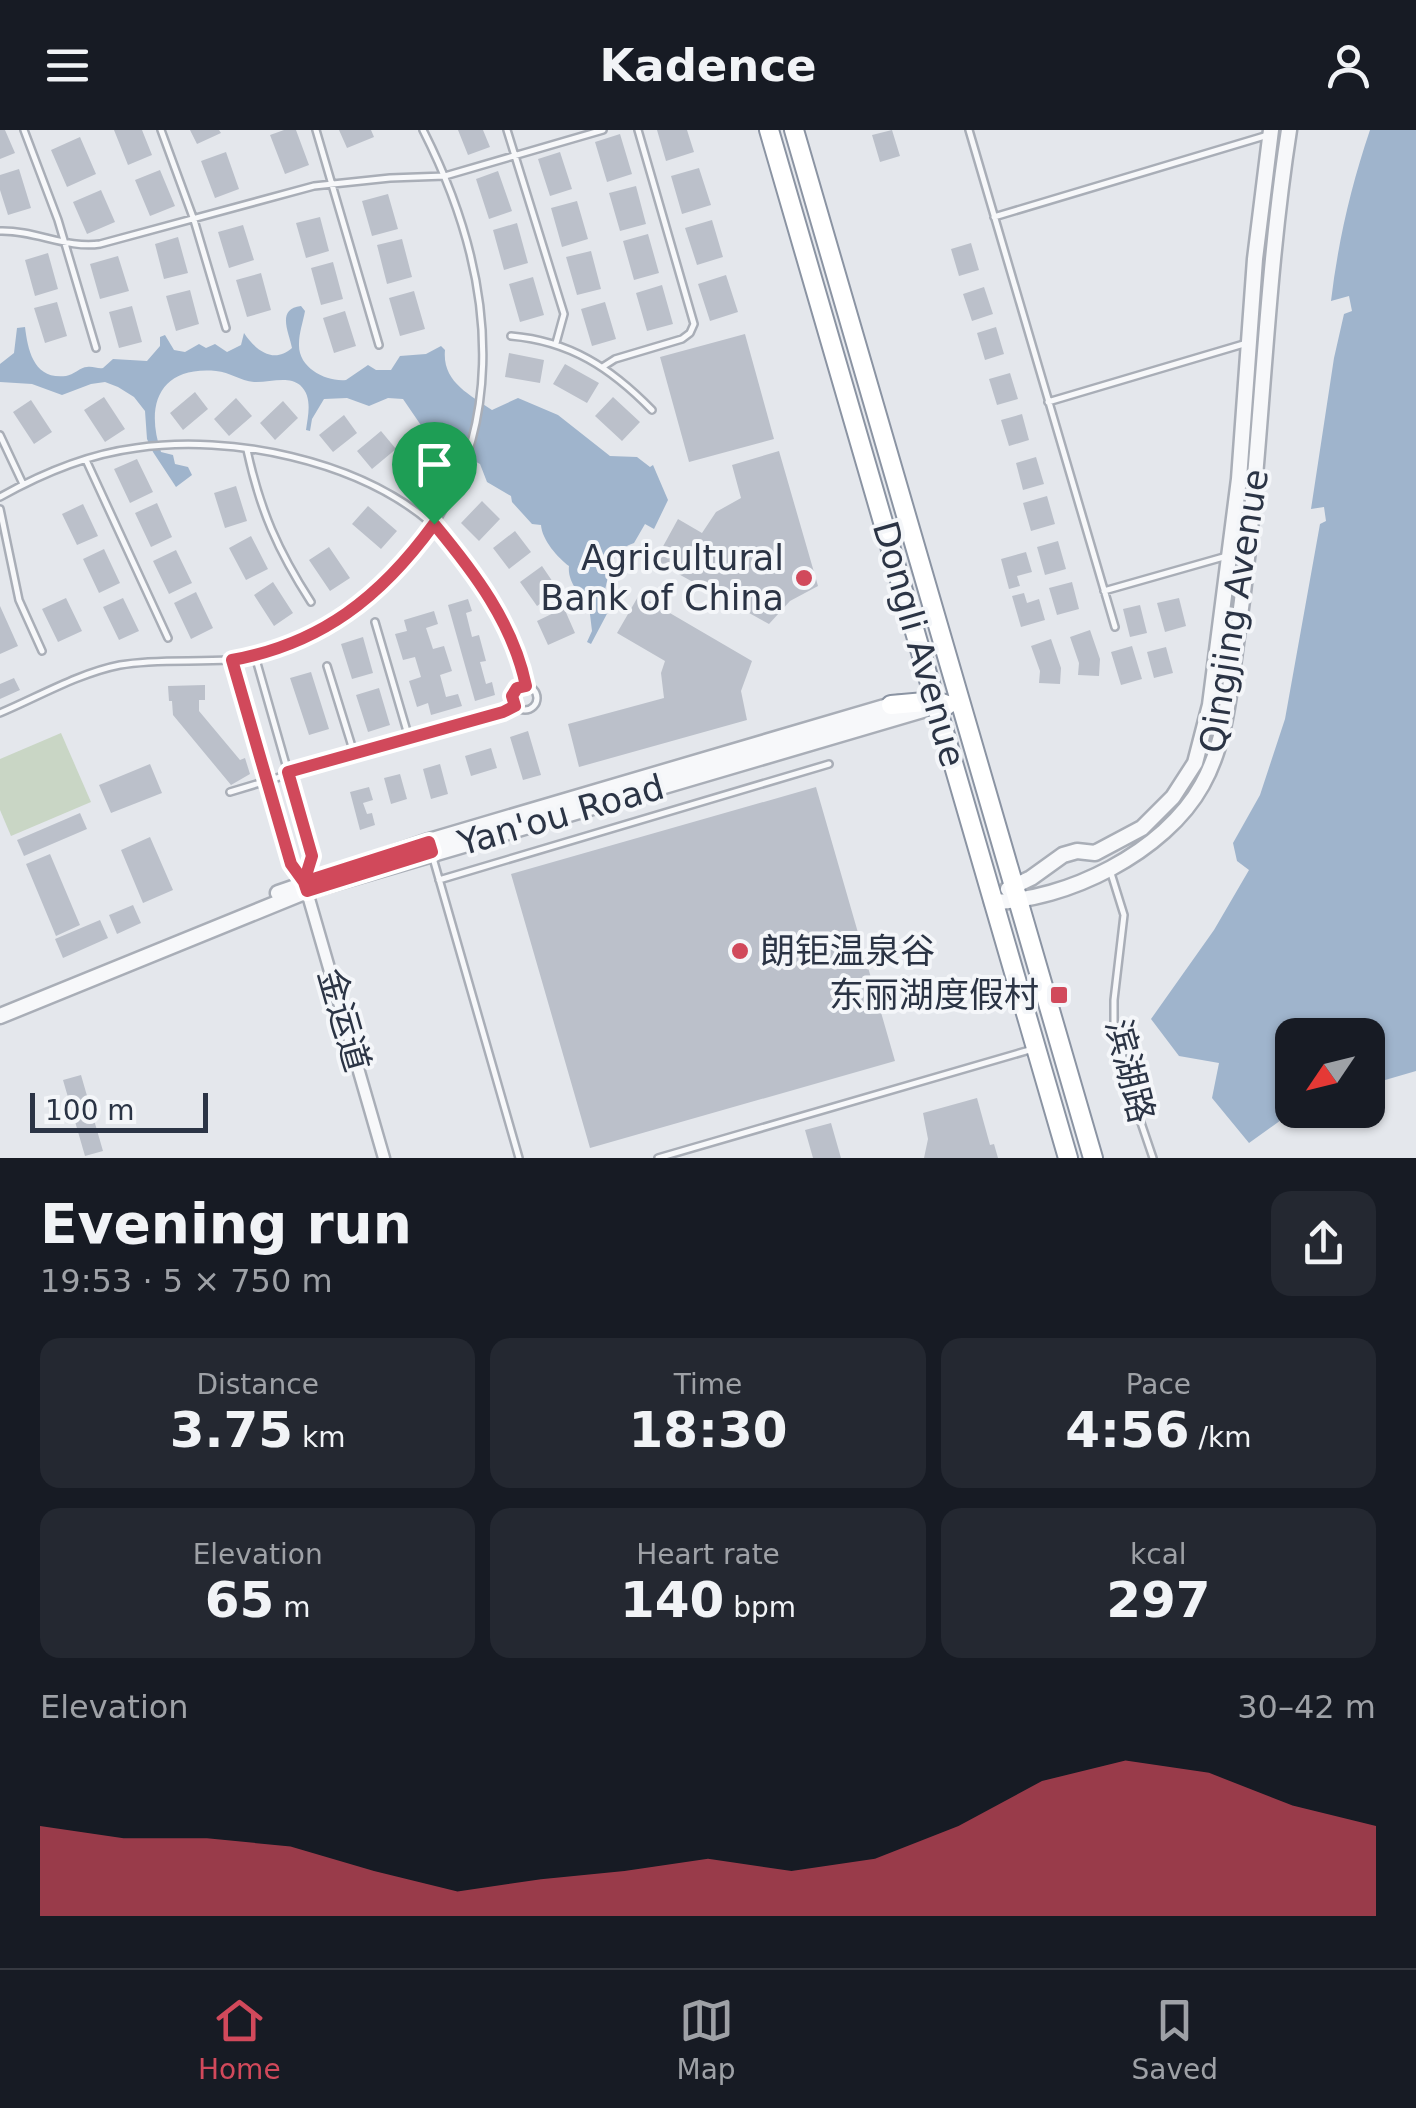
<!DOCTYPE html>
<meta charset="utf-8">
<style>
:root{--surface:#171b24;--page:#242831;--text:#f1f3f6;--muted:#9ea1a6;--line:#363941;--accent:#d1495b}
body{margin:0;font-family:"DejaVu Sans","Noto Sans SC",sans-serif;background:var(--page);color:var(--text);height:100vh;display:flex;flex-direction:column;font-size:38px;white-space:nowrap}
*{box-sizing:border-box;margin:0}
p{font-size:32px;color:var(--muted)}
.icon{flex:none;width:55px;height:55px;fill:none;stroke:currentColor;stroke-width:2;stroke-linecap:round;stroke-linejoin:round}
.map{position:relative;height:1028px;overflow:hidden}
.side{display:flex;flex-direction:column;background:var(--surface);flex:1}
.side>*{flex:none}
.needle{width:65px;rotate:235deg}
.fabs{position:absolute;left:1275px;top:888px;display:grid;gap:20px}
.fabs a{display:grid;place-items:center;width:110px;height:110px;border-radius:20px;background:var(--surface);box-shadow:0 2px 8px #0004;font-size:50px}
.scale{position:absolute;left:30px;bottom:25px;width:178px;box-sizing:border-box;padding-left:10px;border:5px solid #2b3445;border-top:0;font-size:28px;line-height:35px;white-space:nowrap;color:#2b3445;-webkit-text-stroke:8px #f4f6f9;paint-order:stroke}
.pin{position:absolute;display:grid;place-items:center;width:85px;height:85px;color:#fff;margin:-102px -42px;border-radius:50% 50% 50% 0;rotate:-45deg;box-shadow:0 0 10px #0007}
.pin .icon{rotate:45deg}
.round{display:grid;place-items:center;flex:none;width:105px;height:105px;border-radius:20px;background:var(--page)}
.summary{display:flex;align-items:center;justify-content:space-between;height:170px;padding:0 40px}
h1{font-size:55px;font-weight:700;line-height:75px}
.figures{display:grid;grid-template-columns:repeat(3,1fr);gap:15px;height:170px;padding:10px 40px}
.figures div{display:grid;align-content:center;border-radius:20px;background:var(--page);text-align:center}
.figures b{font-size:50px;font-weight:700}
.figures small{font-size:28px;font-weight:400}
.figures p{font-size:28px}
.chart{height:280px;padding:20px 40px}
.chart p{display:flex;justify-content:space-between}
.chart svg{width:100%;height:180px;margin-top:10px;fill:var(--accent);opacity:.7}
header{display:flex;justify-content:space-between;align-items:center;height:130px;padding:0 40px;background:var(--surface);font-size:45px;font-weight:700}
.dock{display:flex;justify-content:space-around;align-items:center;height:140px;border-top:2px solid var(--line);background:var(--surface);font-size:28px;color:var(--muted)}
.dock a{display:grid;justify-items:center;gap:5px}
.dock .current{color:var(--accent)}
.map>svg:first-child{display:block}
.green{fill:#c9d6c5}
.water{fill:#9fb4cc}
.building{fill:#bbc0ca}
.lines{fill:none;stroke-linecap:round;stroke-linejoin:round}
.service-casing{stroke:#a9aeb7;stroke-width:10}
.minor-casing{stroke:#a9aeb7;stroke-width:15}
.tertiary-casing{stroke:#a9aeb7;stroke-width:19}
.trunk-casing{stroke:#8b94a3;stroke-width:22}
.service{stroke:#f7f8fa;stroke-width:5}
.minor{stroke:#f7f8fa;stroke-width:10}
.tertiary{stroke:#f7f8fa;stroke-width:14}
.trunk{stroke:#fff;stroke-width:18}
.route-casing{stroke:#fff;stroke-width:20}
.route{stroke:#d1495b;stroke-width:12}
.poi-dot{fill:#d1495b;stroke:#f4f6f9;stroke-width:4}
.labels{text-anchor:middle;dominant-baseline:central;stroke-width:8;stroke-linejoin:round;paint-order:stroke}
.poi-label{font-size:35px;fill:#2b3445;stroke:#f4f6f9;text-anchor:end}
.street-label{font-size:35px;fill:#2b3445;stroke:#f4f6f9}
</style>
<header><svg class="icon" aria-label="menu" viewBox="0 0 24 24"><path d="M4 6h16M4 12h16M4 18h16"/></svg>Kadence<svg class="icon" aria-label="person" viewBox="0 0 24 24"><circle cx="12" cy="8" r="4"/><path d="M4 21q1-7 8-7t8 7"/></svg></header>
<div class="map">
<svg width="1416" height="1028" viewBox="0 0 1416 1028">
<rect width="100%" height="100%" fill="#e4e7ec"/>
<path class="green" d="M61 603 91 672 11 706 0 680V629Z"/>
<path class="water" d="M1370 0H1416V941L1368 955V905H1292V980H1295L1249 1013 1212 968 1219 933 1179 926 1151 889 1214 800 1249 740 1237 731 1233 713 1260 665 1285 589 1320 394 1326 391 1324 377 1311 379 1334 228 1344 184 1352 181 1349 166 1331 171C1338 112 1351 56 1370 0Z
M301 176 305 181C303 192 299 203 299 214 298 238 326 252 346 250L368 235 376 240H391L400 226 426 224 441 216 445 220C442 252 469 264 492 280L518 268 558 285 610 326 637 327 650 337 653 335 668 370 654 399 645 394 634 413C605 422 611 452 600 474L609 480 591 514 587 512 592 501 589 476C581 466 567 452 569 436 558 428 542 410 541 395L532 394 512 372 511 366 487 352 480 334 429 307 403 269 388 268 369 276 347 268 324 269 312 289 310 301 306 300C308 285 313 267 300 255 288 245 268 253 254 252 240 251 230 242 216 241 159 236 145 275 161 322L173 325 175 334 188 337 192 345 176 357 153 322 147 309 145 281 134 267 118 257 105 252 91 254 62 265 32 254 0 252V234L14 223 17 198 25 197C28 221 34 250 66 246 73 245 81 237 87 237 93 236 98 239 103 238L113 229 147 231 160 216V207L165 205 174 220 185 222 199 214 206 218 215 214 227 222 241 215 244 203C256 221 274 234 292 218 289 202 276 179 301 176Z"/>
<path class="building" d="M0 0H5L15 23 0 29Z
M114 0H142L152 25 128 35Z
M190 0H219L221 3 197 14Z
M284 0H296L309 35 285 44 270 5Z
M339 0H371L374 7 347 18Z
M458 0H483L490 17 468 25Z
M657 0H687L694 22 666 31Z
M892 0 900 26 880 32 872 5Z
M620 4 632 44 607 52 595 12Z
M80 7 96 44 67 57 51 20Z
M226 22 239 59 215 68 201 31Z
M560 22 572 59 550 66 538 29Z
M699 38 711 75 682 84 671 46Z
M19 39 31 78 8 85 0 60V45Z
M160 40 175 76 150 86 135 50Z
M498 41 512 81 489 89 476 49Z
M636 56 646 94 620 101 609 63Z
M101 60 115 92 87 104 73 72Z
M388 64 398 99 372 106 362 71Z
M577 71 588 109 562 117 551 78Z
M320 87 329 121 306 128 296 93Z
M712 90 723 127 697 135 685 98Z
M517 93 528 133 504 140 493 100Z
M243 95 254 130 229 138 218 102Z
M648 104 659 143 634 150 623 111Z
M178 107 188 143 164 149 155 114Z
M402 109 412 147 387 154 377 115Z
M971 113 979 140 959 146 951 119Z
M591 121 601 159 577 165 566 127Z
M48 123 58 159 35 166 25 130Z
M118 126 129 161 100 169 90 134Z
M333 132 343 169 321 175 311 138Z
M261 143 271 180 247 187 236 150Z
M726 145 738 182 710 191 698 154Z
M533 147 544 185 520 192 509 154Z
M662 155 673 194 647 201 636 163Z
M984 157 993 184 972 191 963 164Z
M190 160 199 194 176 201 166 166Z
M414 161 425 199 400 206 389 168Z
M57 172 67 206 45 213 34 178Z
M605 172 616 209 592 216 581 179Z
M132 176 142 212 119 218 109 182Z
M345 181 356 216 334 223 323 188Z
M996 197 1004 224 985 230 977 203Z
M745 204 774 309 689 332 660 227Z
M509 223 544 230 540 253 505 247Z
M565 234 599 253 587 273 553 254Z
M1010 243 1018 269 997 275 989 249Z
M195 262 208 279 183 300 170 283Z
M104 267 125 299 105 312 84 280Z
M613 267 640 292 622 311 595 286Z
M236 268 252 286 229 306 214 289Z
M31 270 52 302 34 314 13 282Z
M283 271 298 288 275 310 260 293Z
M1022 284 1029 310 1009 316 1001 290Z
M344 285 357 303 333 322 319 305Z
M381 301 396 319 372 339 357 321Z
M779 321 818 456 790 471 769 494 655 431 678 389 702 403 716 382 741 368 732 335Z
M421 322 435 339 409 359 396 342Z
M1036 327 1044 354 1023 360 1016 333Z
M137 329 153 362 130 373 114 339Z
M236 356 247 391 225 398 214 363Z
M1047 366 1055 394 1031 401 1023 373Z
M482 371 500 389 479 411 461 393Z
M157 373 172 407 151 417 135 383Z
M83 374 98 406 77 415 62 384Z
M368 376 397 401 381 419 352 394Z
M515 401 531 422 509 439 493 418Z
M251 406 268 439 246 450 229 418Z
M1058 411 1066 439 1045 445 1037 417Z
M329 417 350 448 330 461 309 430Z
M104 419 120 453 99 463 83 429Z
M176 420 192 453 169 464 153 431Z
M1026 422 1032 442 1017 446 1020 456 1009 459 1001 429Z
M542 436 559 461 537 476 520 452Z
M273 452 293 483 274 496 254 465Z
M1072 452 1079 479 1057 485 1049 458Z
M196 462 213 498 191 509 174 473Z
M1024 463 1027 473 1039 469 1045 490 1021 497 1012 466Z
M639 465 752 531 741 561 747 590 579 637 568 594 664 568 661 543 665 531 617 503Z
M66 468 82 501 58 512 42 479Z
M123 468 139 501 119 510 103 477Z
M1179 468 1186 496 1165 502 1157 473Z
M468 469 472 481 466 483 472 507 479 505 486 531 480 532 486 554 492 552 495 565 475 571 448 475Z
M1140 475 1147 503 1130 507 1123 479Z
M0 476 18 516 0 524Z
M564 478 575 503 548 515 537 491Z
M434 481 438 494 426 498 433 519 444 516 452 541 440 545 446 567 458 564 462 576 431 585 428 573 417 577 409 551 421 547 415 527 403 530 395 504 407 501 404 490Z
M1090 500 1100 529 1099 546 1078 545 1079 533 1070 507Z
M363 507 373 543 352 549 341 514Z
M1051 509 1061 538 1060 554 1039 553 1040 541 1031 516Z
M1132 516 1142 549 1121 555 1111 522Z
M1166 517 1173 543 1154 548 1147 522Z
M311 542 329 599 309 605 290 548Z
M14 548 20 560 0 569V554Z
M205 555V570H199V581L240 630 245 628 250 644 231 655 173 585 172 571H169L168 556Z
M379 558 390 595 368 602 356 565Z
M528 601 541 645 523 650 510 607Z
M491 618 497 638 471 646 465 626Z
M150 634 162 663 111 683 99 655Z
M440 634 448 664 431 669 423 639Z
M400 644 407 669 391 674 384 648Z
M369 657 373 670 363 673 367 684 372 683 375 695 360 700 350 662Z
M816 657 895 931 590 1018 511 744Z
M80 683 87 699 24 726 17 710Z
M150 707 173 760 143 773 121 720Z
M50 724 80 795 56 806 26 734Z
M133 775 141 793 117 804 109 785Z
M100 790 108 808 63 828 55 809Z
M81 945 103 1021 85 1026 63 950Z
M977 968 990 1015 994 1014 998 1028H924L928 1009 923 983Z
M831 993 841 1028H813L805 1000Z"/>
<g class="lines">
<defs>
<path id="service" d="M24 0 58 90 96 218
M161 0 194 90 226 198
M316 0 379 215
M507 0 564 184 556 213
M969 0 1115 497
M994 87 1268 5
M0 101C35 100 67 119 100 114L314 56 390 48 445 46 603 0
M511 206C570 211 611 238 652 280
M604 236 615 229 682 209 690 203 694 194 638 0
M1048 272 1247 213
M0 305 23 354
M247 320C260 380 278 421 311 472
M86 330 168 508
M0 367C41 344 89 324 136 318 231 304 357 330 431 393 450 409 465 432 479 452 501 483 518 518 526 555
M0 379 19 470 42 521
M1104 461 1227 426
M375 492 409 608
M255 526 312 726 304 749
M232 530 291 734 302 750
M327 536 354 623
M513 568a12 12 0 1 1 24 0a12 12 0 1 1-24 0Z
M0 583C38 567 79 543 120 535 171 526 222 537 272 523 315 510 355 481 387 450 518 325 499 150 423 0
M230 662 515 576
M433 728 519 1028
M1110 740 1124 785 1114 870V892L1135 975 1153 1028
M439 750 829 634
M658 1028 1033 919"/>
<path id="minor" d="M305 755 384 1028"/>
<path id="tertiary" d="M1008 759 1031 748 1063 725 1077 721 1095 723 1142 698 1173 667 1195 633 1210 575 1239 349 1255 129 1271 0
M278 763 429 711 898 573
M992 772C1066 771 1165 722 1202 655 1228 609 1230 551 1238 500 1262 334 1263 166 1289 0
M0 886 307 761 933 577"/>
<path id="trunk" d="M769 0 1068 1028
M794 0 1093 1028
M891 575 936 571 947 575"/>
</defs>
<use href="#service" class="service-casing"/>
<use href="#minor" class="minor-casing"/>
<use href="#tertiary" class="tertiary-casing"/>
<use href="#trunk" class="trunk-casing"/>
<use href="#service" class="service"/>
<use href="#minor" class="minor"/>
<use href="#tertiary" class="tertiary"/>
<use href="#trunk" class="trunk"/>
</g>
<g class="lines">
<defs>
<path id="route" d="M434 394C381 467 321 514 232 530L291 734 304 752 429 712 432 722 307 761 304 752 312 726 288 642 503 582 515 576 512 566 517 558 526 556C513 493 474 442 434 394"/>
</defs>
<use href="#route" class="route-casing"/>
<use href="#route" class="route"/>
</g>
<g class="poi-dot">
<circle cx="804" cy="448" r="10"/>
<circle cx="740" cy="821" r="10"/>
<rect x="1049" y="855" width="20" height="20" rx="5"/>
</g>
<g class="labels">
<g class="poi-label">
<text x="784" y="428">Agricultural<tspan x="784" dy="40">Bank of China</tspan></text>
<text x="760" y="821" text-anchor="start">朗钜温泉谷</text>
<text x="1039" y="865">东丽湖度假村</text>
</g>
<g class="street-label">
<text transform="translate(1234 481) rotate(-81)">Qingjing Avenue</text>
<text transform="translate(919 514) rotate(74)">Dongli Avenue</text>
<text transform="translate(561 685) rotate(-16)">Yan'ou Road</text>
<text transform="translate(344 890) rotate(74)">金运道</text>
<text transform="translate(1130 941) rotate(76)">滨湖路</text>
</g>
</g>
</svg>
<div class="fabs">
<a><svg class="needle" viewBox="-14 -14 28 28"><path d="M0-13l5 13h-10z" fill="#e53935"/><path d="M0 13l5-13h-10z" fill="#9ea1a6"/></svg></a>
</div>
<div class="scale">100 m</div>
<div class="pin" style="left:434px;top:394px;background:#1e9e55"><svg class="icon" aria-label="arrive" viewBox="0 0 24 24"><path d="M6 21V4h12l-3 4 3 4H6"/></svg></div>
</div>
<section class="side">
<div class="summary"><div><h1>Evening run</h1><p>19:53 · 5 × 750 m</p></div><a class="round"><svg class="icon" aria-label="share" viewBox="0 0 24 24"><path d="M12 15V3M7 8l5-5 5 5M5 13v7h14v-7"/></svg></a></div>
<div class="figures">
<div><p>Distance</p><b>3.75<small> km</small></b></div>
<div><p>Time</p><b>18:30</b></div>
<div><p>Pace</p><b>4:56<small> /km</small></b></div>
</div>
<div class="figures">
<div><p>Elevation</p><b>65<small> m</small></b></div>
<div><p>Heart rate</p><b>140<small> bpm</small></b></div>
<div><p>kcal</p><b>297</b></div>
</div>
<div class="chart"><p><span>Elevation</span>30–42 m</p>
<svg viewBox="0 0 160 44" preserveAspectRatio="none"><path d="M0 44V22L10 25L20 25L30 27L40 33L50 38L60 35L70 33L80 30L90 33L100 30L110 22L120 11L130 6L140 9L150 17L160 22V44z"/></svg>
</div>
</section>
<nav class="dock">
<a class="current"><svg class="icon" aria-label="home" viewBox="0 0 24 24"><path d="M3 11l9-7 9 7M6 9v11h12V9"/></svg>Home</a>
<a><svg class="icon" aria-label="map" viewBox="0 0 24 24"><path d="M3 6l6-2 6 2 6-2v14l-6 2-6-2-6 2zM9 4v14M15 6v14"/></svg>Map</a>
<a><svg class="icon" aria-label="saved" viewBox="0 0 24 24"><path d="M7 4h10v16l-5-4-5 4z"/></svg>Saved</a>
</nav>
